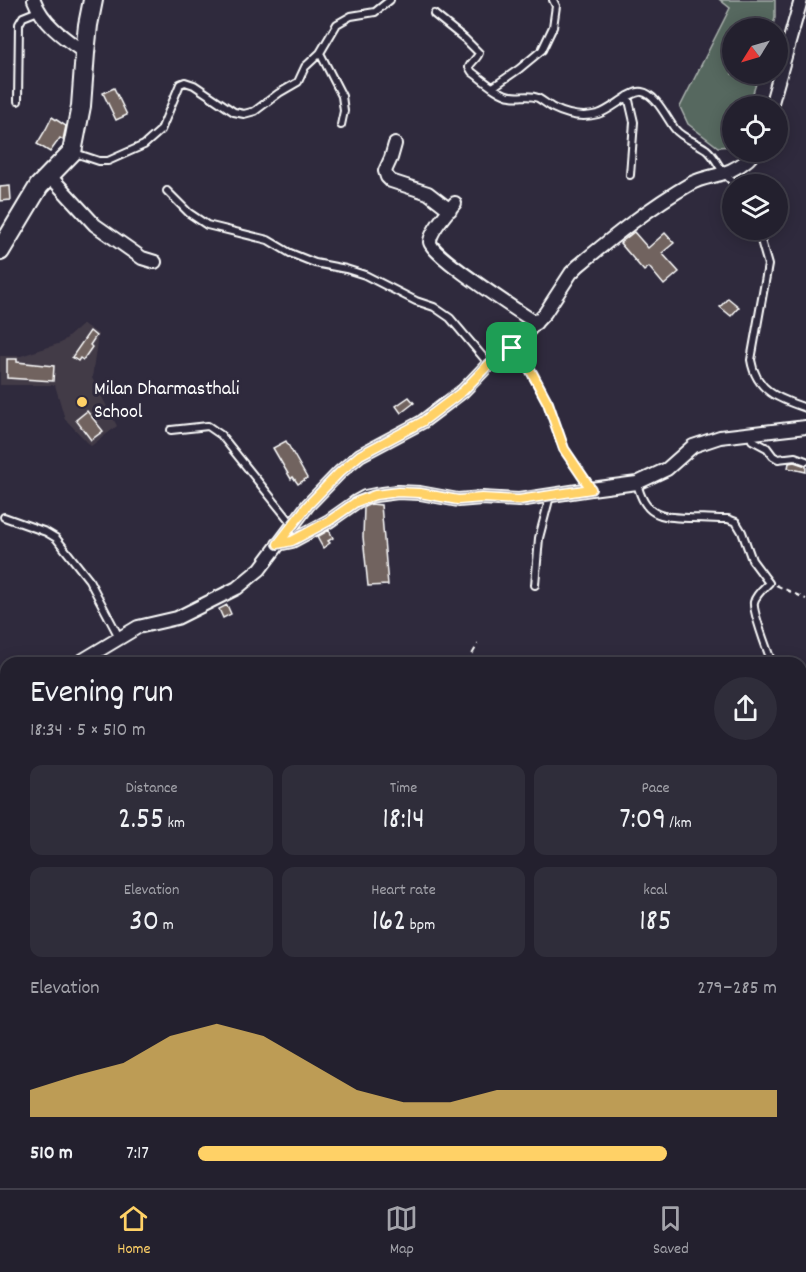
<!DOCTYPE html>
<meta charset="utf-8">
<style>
:root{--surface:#23202e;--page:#2f2d3a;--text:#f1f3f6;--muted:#a3a3aa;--line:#403e4a;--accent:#ffd166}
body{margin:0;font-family:Dekko,sans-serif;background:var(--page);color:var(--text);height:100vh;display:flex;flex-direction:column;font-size:22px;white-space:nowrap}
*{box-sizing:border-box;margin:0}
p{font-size:20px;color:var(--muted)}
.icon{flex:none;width:33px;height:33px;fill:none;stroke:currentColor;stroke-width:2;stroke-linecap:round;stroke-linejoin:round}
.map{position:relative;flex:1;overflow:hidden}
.sheet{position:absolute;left:0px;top:657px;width:807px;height:531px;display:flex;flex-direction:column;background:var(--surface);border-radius:18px 18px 0 0;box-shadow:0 3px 15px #0003,0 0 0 2px var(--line)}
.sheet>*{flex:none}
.needle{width:39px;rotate:233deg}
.fabs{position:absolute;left:722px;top:18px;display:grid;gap:12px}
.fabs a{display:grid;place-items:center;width:66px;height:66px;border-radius:50%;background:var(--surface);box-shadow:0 3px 15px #0003,0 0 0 2px var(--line);font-size:30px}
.pin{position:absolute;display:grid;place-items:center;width:51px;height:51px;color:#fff;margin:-26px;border-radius:12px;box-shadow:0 3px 9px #0006}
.round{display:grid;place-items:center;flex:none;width:63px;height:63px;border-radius:32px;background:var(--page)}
.headline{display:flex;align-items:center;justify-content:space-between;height:102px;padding:0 30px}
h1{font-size:33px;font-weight:600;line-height:45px}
.metrics{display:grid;grid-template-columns:repeat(3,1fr);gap:9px;height:102px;padding:6px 30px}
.metrics div{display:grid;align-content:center;border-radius:12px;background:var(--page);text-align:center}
.metrics b{font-size:30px;font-weight:600}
.metrics small{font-size:16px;font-weight:400}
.metrics p{font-size:16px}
.chart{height:168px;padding:12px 30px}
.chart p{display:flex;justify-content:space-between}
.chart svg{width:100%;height:108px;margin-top:6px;fill:var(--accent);opacity:.7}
ul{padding:0 30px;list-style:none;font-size:20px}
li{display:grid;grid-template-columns:96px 72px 1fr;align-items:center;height:45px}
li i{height:15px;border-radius:8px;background:var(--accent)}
.menu{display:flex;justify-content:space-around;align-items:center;height:84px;border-top:2px solid var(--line);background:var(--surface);font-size:16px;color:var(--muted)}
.menu a{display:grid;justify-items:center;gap:3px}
.menu .current{color:var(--accent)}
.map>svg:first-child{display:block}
.built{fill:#433b47}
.green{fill:#57675f;stroke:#abb3af;stroke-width:1.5}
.building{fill:#71635f;stroke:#fff;stroke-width:1.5}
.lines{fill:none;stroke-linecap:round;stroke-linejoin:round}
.lane-casing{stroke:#fff;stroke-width:10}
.street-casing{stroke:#fff;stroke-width:16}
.secondary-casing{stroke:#fff;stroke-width:22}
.path{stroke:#fff;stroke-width:2;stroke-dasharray:6 4.5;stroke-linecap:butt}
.lane{stroke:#2f2a3d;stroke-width:6}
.street{stroke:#2f2a3d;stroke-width:12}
.secondary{stroke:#2f2a3d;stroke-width:18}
.route-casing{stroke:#fff;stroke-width:12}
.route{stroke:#ffd166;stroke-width:8}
.poi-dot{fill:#ffd166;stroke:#2f2a3d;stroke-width:2}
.labels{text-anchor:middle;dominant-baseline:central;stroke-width:6;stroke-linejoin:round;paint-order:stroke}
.poi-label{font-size:20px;fill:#fff;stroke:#2f2a3d;text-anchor:start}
</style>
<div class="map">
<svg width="806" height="1188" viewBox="0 0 806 1188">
<rect width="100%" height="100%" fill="#2f2a3d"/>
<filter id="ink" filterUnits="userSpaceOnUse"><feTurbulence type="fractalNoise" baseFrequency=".0167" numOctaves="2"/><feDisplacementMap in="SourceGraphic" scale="12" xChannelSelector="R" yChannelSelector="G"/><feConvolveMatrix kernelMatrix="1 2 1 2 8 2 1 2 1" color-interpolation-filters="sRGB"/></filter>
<g filter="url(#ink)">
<path class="built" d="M83 324 98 334 92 378 117 426 91 446 65 419 55 385H0V356H21L61 343Z"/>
<path class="green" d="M720 0H775V18L772 28H732V74H759L749 106H732V146L718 147 688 124 680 107 730 8Z"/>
<path class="building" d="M114 88 127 115 116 120 103 93Z
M52 117 66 126 63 140 60 138 50 152 37 144 46 129Z
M10 186 11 200 0 201V187Z
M634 232 648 248 665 233 674 243 662 253 679 272 664 285 649 267 644 271 620 243Z
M728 298 739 307 731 316 720 307Z
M90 331 96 336 90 345 92 347 83 360 80 358 78 361 72 357Z
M7 359H17V362L54 366 53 381 7 378Z
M409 397 414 403 401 413 396 406Z
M87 411 103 431 91 440 76 420Z
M286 441 307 478 298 484 293 477 291 479 273 448Z
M794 462 806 466V472L788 468 789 463Z
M371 504 381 505 388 585 368 586 363 537 364 507Z
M329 530 333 538 328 541 330 543 323 548 317 537Z
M227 605 231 614 223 618 219 609Z"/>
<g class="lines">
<defs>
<path id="lane" d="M434 14 465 39 479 53C477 59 471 62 469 67L472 72C482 79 499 95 511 96 520 98 529 94 538 98 543 101 548 105 553 108 567 115 583 118 598 114 612 110 631 90 642 92 656 94 667 119 675 129 682 138 696 142 706 149 715 156 718 166 725 174 728 178 732 181 735 184
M320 53 342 96 344 111 341 125
M493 87 519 69 542 50 553 27 556 6 553 0
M628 96 634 122 630 175
M18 101 19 24 23 17 38 11
M75 153 99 161H108L144 145 161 130 180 84 185 82 194 85 234 112 244 114 255 111 279 93 298 82 305 67 320 53 337 24 351 16 375 12 390 0
M167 191 189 213 207 225 268 240 290 253 315 263 346 269 365 275 416 301 434 307 450 318 489 364
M758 230 768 265 751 360C756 391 779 399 806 408
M512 348 520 356 529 369 548 403 564 449 591 488
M171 430 208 426 221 435 293 525
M750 434 752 440 767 448 773 456 778 459 795 457 806 461
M637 483C645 517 660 517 690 518 702 518 715 519 728 519L736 522 742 532 752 560 769 583C764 588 756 594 754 602 752 611 768 652 772 663
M4 517 46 532 56 538 89 580 119 637
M535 585 539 538 550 496
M0 865H6"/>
<path id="street" d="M34 0C43 24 64 38 85 53
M771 106 801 0
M395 144 391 158 385 171 387 177 391 181 428 193 450 210
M49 175 95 225 142 258 155 262
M455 203C448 211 430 232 430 242 431 255 521 313 536 323
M278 544 292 541 329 521 356 502 365 497 375 495 398 492 420 493 458 500 482 498 519 500 591 489 637 483 667 469 693 446 720 437 806 427
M78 663 138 627 177 618 237 588 260 569 308 505 340 472 360 455 422 422 463 391 489 364 512 348 545 313 571 273 578 266C614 236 650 207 690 184 700 178 711 177 721 174 734 170 747 162 755 152
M0 700 6 697"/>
<path id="secondary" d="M0 251 39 186 72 152 81 106 85 53 88 25 93 0"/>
</defs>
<use href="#lane" class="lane-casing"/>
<use href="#street" class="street-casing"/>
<use href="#secondary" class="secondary-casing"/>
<path class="path" d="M776 585 806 599
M467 663 478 644"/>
<use href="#lane" class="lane"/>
<use href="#street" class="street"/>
<use href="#secondary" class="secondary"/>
</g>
</g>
<g class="lines" filter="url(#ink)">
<defs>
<path id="route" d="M512 348 520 356 530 369 548 403 564 449 591 489 519 500 482 498 458 500 420 493 398 492 375 495 356 502 329 521 292 541 278 544 308 505 340 472 360 455 422 422 463 391 489 364Z"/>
</defs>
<use href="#route" class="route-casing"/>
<use href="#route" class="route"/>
</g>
<circle class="poi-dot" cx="82" cy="402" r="6"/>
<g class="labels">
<g class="poi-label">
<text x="94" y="390">Milan Dharmasthali<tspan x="94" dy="23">School</tspan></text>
</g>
</g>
</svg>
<div class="fabs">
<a><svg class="needle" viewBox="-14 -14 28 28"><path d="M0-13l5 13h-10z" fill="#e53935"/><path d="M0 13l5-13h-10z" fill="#a3a3aa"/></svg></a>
<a><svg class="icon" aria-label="locate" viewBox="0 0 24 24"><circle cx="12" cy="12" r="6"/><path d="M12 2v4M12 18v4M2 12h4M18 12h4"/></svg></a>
<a><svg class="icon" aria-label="layers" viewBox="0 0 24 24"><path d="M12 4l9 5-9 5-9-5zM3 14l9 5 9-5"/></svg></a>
</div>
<div class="pin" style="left:512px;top:348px;background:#1e9e55"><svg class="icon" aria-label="arrive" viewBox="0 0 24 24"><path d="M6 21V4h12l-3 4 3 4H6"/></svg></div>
<section class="sheet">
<div class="headline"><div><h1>Evening run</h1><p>18:34 · 5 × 510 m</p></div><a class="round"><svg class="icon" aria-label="share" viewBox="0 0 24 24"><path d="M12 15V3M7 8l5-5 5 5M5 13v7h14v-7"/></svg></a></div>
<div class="metrics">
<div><p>Distance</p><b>2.55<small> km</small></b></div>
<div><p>Time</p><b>18:14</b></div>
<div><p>Pace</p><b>7:09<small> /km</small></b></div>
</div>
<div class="metrics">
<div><p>Elevation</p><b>30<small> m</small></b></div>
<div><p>Heart rate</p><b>162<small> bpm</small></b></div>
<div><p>kcal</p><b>185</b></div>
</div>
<div class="chart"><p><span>Elevation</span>279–285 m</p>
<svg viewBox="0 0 160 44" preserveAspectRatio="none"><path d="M0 44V33L10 27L20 22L30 11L40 6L50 11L60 22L70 33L80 38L90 38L100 33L110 33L120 33L130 33L140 33L150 33L160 33V44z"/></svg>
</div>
<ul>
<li><b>510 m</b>7:17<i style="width:81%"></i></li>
</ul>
</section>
</div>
<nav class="menu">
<a class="current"><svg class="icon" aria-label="home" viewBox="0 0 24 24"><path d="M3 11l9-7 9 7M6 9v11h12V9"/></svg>Home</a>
<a><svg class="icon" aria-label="map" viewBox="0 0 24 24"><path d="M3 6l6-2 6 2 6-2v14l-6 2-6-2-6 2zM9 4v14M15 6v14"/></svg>Map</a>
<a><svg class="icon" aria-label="saved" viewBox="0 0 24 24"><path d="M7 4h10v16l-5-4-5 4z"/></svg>Saved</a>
</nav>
